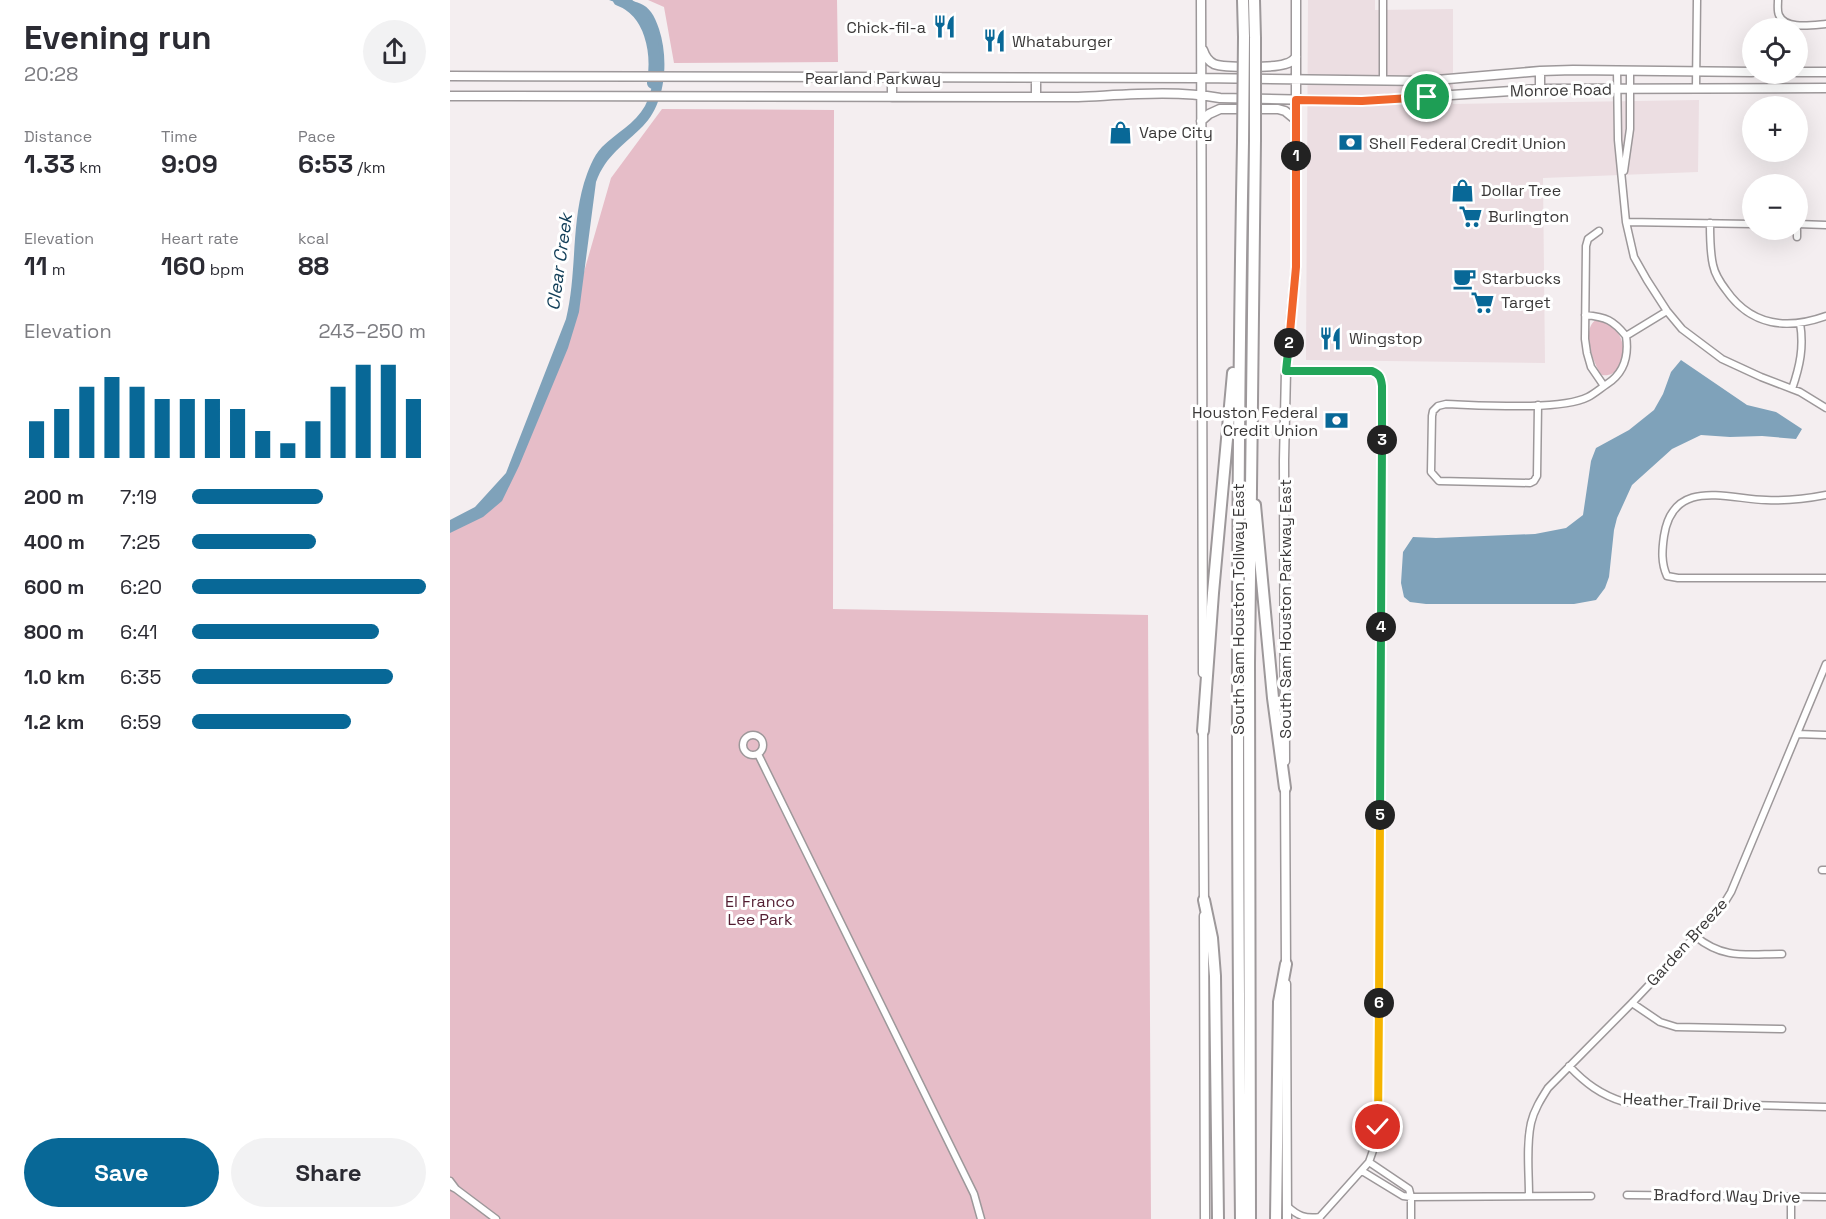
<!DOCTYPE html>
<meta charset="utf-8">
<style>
:root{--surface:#fff;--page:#f2f2f3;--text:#2b2b33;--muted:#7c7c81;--accent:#086897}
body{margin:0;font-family:"Space Grotesk",sans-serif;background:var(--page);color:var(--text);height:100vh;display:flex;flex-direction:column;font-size:22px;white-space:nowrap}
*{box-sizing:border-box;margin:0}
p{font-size:20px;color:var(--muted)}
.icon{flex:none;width:33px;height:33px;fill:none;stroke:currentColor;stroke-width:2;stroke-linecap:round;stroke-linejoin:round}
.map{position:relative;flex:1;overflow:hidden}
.drawer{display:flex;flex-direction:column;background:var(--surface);width:450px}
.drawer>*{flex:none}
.controls{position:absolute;left:1292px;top:18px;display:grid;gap:12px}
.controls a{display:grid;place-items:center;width:66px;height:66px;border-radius:50%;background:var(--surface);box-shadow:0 6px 24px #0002;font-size:30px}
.pin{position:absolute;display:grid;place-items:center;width:51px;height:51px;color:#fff;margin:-26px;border:3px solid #fff;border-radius:50%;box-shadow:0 2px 6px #0007}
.km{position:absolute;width:30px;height:30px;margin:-15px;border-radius:50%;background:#222;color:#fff;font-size:16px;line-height:30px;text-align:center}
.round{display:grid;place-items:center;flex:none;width:63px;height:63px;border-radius:32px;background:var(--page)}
.overview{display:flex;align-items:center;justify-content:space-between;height:102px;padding:0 24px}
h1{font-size:33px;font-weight:700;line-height:45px}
.metrics{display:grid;grid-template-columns:repeat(3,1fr);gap:9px;height:102px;padding:6px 24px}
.metrics div{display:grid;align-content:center}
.metrics b{font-size:26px;font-weight:700}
.metrics small{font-size:16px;font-weight:400}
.metrics p{font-size:16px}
.chart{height:168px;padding:12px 24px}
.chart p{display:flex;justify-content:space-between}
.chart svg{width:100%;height:108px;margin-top:6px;stroke:var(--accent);stroke-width:6}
.button{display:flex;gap:12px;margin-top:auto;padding:12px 24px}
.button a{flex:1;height:69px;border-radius:36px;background:var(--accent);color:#fff;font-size:24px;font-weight:700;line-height:69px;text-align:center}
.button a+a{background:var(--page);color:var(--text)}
ul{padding:0 24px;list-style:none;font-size:20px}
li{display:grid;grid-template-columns:96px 72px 1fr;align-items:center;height:45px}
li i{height:15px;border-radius:8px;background:var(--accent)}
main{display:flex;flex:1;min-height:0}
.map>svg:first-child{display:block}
.built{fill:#ecdee2}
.green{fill:#e6bdc8}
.water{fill:#7fa2ba}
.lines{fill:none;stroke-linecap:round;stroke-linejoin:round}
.river{stroke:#7fa2ba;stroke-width:12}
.street-casing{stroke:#9d989a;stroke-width:9}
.secondary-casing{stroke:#9d989a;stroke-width:11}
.highway-casing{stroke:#9d989a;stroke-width:14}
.street{stroke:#fff;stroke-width:6}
.secondary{stroke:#fff;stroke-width:8}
.highway{stroke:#fff;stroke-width:10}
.highway-bridge-casing{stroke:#9d989a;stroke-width:14;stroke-linecap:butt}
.highway-bridge{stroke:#fff;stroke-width:10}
.split-1-casing{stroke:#fff;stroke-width:12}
.split-2-casing{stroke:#fff;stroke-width:12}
.split-3-casing{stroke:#fff;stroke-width:12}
.split-4-casing{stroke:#fff;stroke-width:12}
.split-5-casing{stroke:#fff;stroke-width:12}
.split-6-casing{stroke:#fff;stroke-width:12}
.split-7-casing{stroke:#fff;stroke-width:12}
.split-1{stroke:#f0652b;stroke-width:8}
.split-2{stroke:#f0652b;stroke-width:8}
.split-3{stroke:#22a559;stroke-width:8}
.split-4{stroke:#22a559;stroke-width:8}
.split-5{stroke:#22a559;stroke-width:8}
.split-6{stroke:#f5b400;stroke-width:8}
.split-7{stroke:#f5b400;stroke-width:8}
.labels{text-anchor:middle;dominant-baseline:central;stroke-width:6;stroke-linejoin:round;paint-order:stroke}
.poi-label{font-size:16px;fill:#3a3838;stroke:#fff;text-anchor:start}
.street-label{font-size:16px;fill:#3a3838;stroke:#fff}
.park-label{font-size:16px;fill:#521d31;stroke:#fff}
.water-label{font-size:18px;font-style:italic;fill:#113e58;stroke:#fff}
</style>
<main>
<section class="drawer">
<div class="overview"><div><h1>Evening run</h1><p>20:28</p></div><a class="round"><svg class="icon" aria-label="share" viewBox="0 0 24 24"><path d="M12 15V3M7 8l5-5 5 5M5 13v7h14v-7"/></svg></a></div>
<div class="metrics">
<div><p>Distance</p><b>1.33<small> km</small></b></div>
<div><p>Time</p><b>9:09</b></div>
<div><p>Pace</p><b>6:53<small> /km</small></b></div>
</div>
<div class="metrics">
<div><p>Elevation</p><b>11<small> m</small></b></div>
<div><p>Heart rate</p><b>160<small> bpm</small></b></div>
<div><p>kcal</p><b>88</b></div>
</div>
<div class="chart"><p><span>Elevation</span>243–250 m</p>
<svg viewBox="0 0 160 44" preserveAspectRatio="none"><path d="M5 44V29M15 44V24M25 44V15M35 44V11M45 44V15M55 44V20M65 44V20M75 44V20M85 44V24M95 44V33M105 44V38M115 44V29M125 44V15M135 44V6M145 44V6M155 44V20"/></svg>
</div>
<ul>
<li><b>200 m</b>7:19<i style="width:56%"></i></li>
<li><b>400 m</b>7:25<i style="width:53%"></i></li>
<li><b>600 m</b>6:20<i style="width:100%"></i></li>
<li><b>800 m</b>6:41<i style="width:80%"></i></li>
<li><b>1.0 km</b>6:35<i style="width:86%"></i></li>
<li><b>1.2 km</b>6:59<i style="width:68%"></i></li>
</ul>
<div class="button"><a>Save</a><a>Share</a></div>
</section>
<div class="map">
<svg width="1376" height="1219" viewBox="0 0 1376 1219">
<rect width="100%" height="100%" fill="#f4eef0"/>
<path class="built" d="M858 0H925V10L1003 9V104L1249 100 1248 172 1093 178 1095 363 856 360Z"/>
<path class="green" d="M198 0H387L388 62 224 63 214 7Z
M212 109 384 110 383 609 698 615 701 1219H0V526L31 511 63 468 121 317 161 178Z
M1146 320C1183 324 1180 379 1152 375 1143 365 1131 328 1146 320Z"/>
<path class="water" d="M159 0C186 0 200 0 209 29 219 59 216 103 193 126 174 145 156 155 146 182L129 312 118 348 69 466 52 501 33 517 0 533V520L25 507 56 473 116 319C127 274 121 227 134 183 138 171 143 156 152 147 166 133 185 124 195 106 206 84 214 33 193 15 184 7 170 4 159 0Z
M1231 360 1297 405 1326 412 1352 429 1346 439 1312 436 1280 437 1251 435 1222 449 1182 485 1167 518 1164 530 1159 577 1155 588 1146 600 1124 604H976L960 602 954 597 951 583 953 552 963 537 986 538 1085 534 1116 528 1133 515 1141 461 1146 448 1179 430 1204 410 1213 394 1221 372Z"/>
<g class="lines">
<path class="river" d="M169 0C201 12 208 52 203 83"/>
<defs>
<path id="street" d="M933 0V79
M1328 0C1328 5 1327 11 1329 15 1335 30 1363 25 1376 24
M1167 70 1168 140 1176 222 1184 257 1197 280 1217 311 1232 329 1272 359 1311 377 1350 392 1376 408
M1246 88 1247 0
M1174 171 1180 129V71
M1176 222 1302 224
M1260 223C1260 237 1260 252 1263 265 1265 275 1270 282 1276 290 1301 326 1337 330 1376 316
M1347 224 1376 225
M1347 230V237
M1149 231 1138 239 1136 246 1135 339 1137 353 1141 367 1154 386
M1176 336 1217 311
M836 371H922C930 374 931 378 932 386L928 1127 926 1142 919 1162 868 1219
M1342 389C1350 366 1354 347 1350 323
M1088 405 1087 476 1084 481 1080 483 989 481 981 472 982 416 983 411 988 406 996 404C1029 405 1110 411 1138 397 1144 394 1151 388 1157 384 1174 373 1179 356 1176 336 1163 320 1156 317 1135 315
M1376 495C1356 499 1336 501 1316 500 1277 499 1223 477 1214 536 1212 550 1211 563 1217 576L1228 578H1376
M1347 734 1376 735
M293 745a10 10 0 1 1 20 0a10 10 0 1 1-20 0Z
M308 754 524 1194 531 1219
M1372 870H1376
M1245 936C1274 960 1297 954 1332 954
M1182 1003 1210 1022 1226 1027 1332 1029
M1119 1066C1135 1083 1151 1095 1174 1102L1376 1107
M919 1162 959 1189 961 1197V1219
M912 1171 953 1196 961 1197 1141 1196
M0 1181 6 1189 0 1186
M6 1189 46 1219
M1177 1195 1376 1197
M1079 1196C1079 1172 1076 1146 1081 1123 1084 1110 1091 1099 1098 1088L1182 1003 1270 910 1281 892 1376 664
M837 1206C848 1216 855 1219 870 1217
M1341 1219V1197"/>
<path id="secondary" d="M751 0 753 673
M753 50C755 56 758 61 764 64 775 68 823 68 835 64 840 63 843 61 846 57
M1347 72H1376
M0 76 750 78 975 81 1090 71 1123 70 1302 72
M442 78V97
M586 78V97
M1090 89V71
M0 96 628 97C675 95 724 90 770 98L912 101 1090 89 1376 88
M751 121 759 114 770 109H828L835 111 846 120
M753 727 754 904
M835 761 834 460 836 371 846 267V0
M835 783 836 968
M754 916 755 1219
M836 984 837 1219"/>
<path id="highway" d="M793 0 794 37
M804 0 805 38
M805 505 823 698 835 788
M753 731 763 593 783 373
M754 900 762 938 765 976 768 1219
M791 1219C787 860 786 501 793 142
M800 1219 799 664 805 140
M826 1219 829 1002 836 964"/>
</defs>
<use href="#street" class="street-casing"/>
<use href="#secondary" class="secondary-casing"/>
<use href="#highway" class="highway-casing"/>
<use href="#street" class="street"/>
<use href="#secondary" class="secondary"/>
<use href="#highway" class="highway"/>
<defs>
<path id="highway-bridge" d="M805 140V38
M793 142 794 37"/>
</defs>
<use href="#highway-bridge" class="highway-bridge-casing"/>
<use href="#highway-bridge" class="highway-bridge"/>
</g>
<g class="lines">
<defs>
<path id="split-1" d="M846 156V100L912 101 977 97"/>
<path id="split-2" d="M839 343 846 267V156"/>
<path id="split-3" d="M839 343 836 371H922C930 374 931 378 932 386V440"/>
<path id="split-4" d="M931 627 932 440"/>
<path id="split-5" d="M930 815 931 627"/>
<path id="split-6" d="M929 1003 930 815"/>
<path id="split-7" d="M928 1127 929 1003"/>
</defs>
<use href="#split-1" class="split-1-casing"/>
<use href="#split-2" class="split-2-casing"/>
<use href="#split-3" class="split-3-casing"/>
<use href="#split-4" class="split-4-casing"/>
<use href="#split-5" class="split-5-casing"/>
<use href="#split-6" class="split-6-casing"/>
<use href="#split-7" class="split-7-casing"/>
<use href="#split-1" class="split-1"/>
<use href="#split-2" class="split-2"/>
<use href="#split-3" class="split-3"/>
<use href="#split-4" class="split-4"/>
<use href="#split-5" class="split-5"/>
<use href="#split-6" class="split-6"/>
<use href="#split-7" class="split-7"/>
</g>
<defs>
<symbol id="restaurant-bare" viewBox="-9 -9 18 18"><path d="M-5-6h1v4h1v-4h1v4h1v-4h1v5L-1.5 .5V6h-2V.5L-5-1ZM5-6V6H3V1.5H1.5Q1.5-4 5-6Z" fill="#086897" stroke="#fff" stroke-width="2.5" paint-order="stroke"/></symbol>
<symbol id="shop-bare" viewBox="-9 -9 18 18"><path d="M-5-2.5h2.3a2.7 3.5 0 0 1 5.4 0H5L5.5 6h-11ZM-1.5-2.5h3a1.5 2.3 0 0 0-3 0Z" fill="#086897" stroke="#fff" stroke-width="2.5" paint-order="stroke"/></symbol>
<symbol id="bank-bare" viewBox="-9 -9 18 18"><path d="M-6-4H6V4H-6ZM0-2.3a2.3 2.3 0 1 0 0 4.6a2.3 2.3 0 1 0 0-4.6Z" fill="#086897" stroke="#fff" stroke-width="2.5" paint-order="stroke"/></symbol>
<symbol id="supermarket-bare" viewBox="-9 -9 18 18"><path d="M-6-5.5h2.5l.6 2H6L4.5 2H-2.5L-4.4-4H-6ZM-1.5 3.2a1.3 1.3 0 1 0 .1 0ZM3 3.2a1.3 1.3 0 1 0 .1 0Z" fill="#086897" stroke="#fff" stroke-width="2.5" paint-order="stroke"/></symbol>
<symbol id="cafe-bare" viewBox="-9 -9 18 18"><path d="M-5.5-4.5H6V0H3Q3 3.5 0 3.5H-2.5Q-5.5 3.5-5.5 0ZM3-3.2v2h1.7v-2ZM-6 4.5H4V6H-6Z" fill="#086897" stroke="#fff" stroke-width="2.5" paint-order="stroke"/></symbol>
</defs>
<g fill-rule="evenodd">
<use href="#restaurant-bare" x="478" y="10" width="33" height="33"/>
<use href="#restaurant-bare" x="528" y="24" width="33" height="33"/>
<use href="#shop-bare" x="654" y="116" width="33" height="33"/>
<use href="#bank-bare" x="884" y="126" width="33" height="33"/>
<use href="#shop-bare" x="996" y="174" width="33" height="33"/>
<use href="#supermarket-bare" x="1004" y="200" width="33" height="33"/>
<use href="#cafe-bare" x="998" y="262" width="33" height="33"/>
<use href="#supermarket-bare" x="1016" y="286" width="33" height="33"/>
<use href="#restaurant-bare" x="864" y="322" width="33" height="33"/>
<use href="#bank-bare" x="870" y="404" width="33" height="33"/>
</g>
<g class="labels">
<g class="poi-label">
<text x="476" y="27" text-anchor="end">Chick-fil-a</text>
<text x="562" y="41">Whataburger</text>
<text x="689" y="132">Vape City</text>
<text x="919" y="143">Shell Federal Credit Union</text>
<text x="1031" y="190">Dollar Tree</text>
<text x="1038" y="216">Burlington</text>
<text x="1032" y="278">Starbucks</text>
<text x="1051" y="302">Target</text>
<text x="899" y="338">Wingstop</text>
<text x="868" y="412" text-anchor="end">Houston Federal<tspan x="868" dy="18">Credit Union</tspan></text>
</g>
<g class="street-label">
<text x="423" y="78">Pearland Parkway</text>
<text transform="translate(1111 90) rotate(-1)">Monroe Road</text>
<text transform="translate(788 609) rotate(-90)">South Sam Houston Tollway East</text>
<text transform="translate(835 609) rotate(-90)">South Sam Houston Parkway East</text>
<text transform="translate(1237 942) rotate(-48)">Garden Breeze</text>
<text transform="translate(1242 1102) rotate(3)">Heather Trail Drive</text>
<text transform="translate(1277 1196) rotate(1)">Bradford Way Drive</text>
</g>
<g class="park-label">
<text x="310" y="901">El Franco<tspan x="310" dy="18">Lee Park</tspan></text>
</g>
<g class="water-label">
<text transform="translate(109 262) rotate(-82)">Clear Creek</text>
</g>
</g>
</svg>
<div class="controls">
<a><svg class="icon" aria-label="locate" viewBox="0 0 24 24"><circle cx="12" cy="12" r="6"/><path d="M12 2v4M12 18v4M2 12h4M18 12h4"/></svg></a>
<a>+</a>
<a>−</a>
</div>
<div class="pin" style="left:977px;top:97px;background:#1e9e55"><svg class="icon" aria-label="arrive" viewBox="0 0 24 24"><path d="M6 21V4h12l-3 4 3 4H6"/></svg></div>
<div class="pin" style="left:928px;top:1127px;background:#d93025"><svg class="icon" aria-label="check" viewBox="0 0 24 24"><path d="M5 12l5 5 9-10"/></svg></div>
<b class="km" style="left:846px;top:156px">1</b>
<b class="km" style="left:839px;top:343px">2</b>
<b class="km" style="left:932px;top:440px">3</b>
<b class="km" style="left:931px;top:627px">4</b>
<b class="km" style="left:930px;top:815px">5</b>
<b class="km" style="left:929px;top:1003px">6</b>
</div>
</main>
